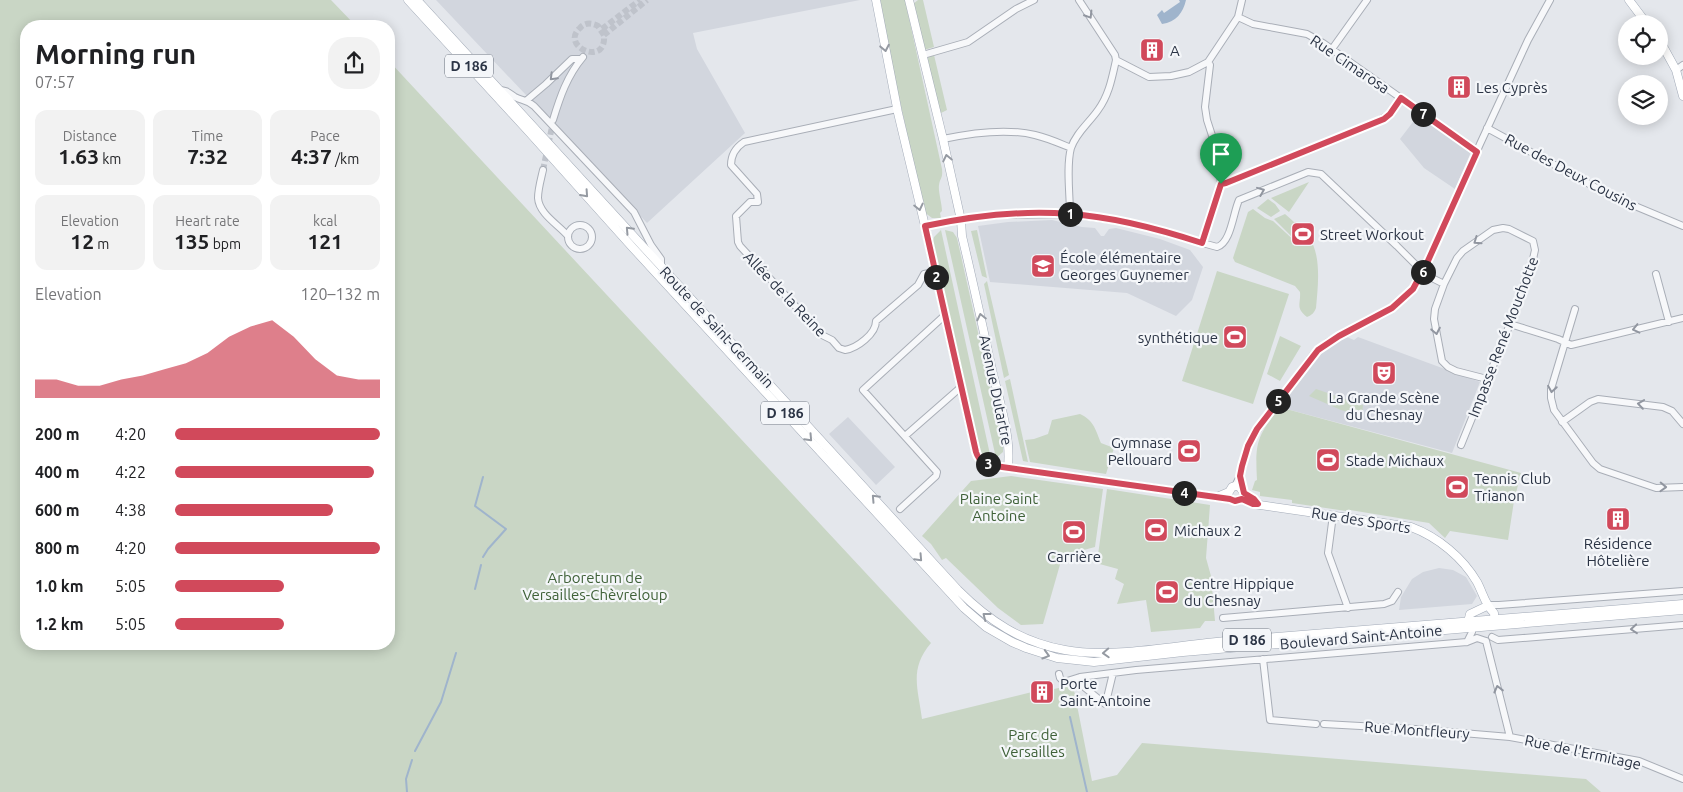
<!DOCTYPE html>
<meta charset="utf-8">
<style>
:root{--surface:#fff;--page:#f2f2f2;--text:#202124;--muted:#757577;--accent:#d1495b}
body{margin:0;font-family:Ubuntu,sans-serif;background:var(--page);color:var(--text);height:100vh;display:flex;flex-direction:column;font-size:19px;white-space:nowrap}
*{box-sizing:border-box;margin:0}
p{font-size:16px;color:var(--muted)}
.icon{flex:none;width:28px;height:28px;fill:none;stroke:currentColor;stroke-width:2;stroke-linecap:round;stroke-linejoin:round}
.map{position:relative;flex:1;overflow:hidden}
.panel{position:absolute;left:20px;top:20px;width:375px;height:630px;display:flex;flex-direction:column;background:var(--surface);border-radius:20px;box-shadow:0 2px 12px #0003}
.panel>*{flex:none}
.buttons{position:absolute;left:1618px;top:15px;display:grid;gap:10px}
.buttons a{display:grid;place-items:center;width:50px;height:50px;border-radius:50%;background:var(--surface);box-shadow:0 2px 12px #0003;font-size:25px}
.pin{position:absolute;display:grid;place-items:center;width:42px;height:42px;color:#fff;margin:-51px -21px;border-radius:50% 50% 50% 0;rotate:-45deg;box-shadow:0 0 5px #0007}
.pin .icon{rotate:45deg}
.km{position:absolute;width:25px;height:25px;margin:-12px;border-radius:50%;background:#222;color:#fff;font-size:14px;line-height:25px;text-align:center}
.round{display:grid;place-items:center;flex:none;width:52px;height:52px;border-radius:20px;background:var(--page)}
.head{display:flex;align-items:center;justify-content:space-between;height:85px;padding:0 15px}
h1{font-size:28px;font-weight:700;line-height:38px}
.figures{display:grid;grid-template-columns:repeat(3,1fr);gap:8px;height:85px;padding:5px 15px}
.figures div{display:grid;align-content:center;border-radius:12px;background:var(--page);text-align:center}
.figures b{font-size:21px;font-weight:700}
.figures small{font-size:14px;font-weight:400}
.figures p{font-size:14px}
.chart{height:140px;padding:10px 15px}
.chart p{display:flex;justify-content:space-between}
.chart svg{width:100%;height:90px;margin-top:5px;fill:var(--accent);opacity:.7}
ul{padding:0 15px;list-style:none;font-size:16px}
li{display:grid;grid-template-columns:80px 60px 1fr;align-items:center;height:38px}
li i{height:12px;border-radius:6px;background:var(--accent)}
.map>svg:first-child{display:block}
.built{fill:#d2d6de}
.green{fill:#c9d6c5}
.water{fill:#9fb4cc}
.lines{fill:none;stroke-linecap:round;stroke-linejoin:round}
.stream{stroke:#9fb4cc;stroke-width:2}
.minor-tunnel{stroke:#bfc3cb;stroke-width:6;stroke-dasharray:6 3;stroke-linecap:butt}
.minor-casing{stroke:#a9aeb7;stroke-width:8}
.major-casing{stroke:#a3abb8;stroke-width:9}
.minor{stroke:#f7f8fa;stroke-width:6}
.major{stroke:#fff;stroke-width:8}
.oneway{stroke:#9196a0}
.oneway2{stroke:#959aa2}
.route-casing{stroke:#fff;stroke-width:10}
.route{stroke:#d1495b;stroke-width:6}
.labels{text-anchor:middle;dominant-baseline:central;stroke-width:4.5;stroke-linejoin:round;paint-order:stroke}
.shield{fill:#f4f6f9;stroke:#676e7b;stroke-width:1}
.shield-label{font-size:14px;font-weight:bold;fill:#2b3445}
.poi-label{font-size:15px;fill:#2b3445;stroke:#f4f6f9;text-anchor:start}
.street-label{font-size:15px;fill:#2b3445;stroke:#f4f6f9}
.park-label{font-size:15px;fill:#3f6138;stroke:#f4f6f9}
</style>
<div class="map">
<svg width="1683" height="792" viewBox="0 0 1683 792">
<rect width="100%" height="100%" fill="#e4e7ec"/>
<path class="built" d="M436 0H860L693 33 697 49 745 133 647 223Z
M1419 114 1471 152 1455 189 1424 168 1400 139Z
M1052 220 1082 227 1095 228 1101 236H1104L1109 229 1116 228 1160 239 1190 250 1203 267 1192 300 1176 316 1127 293 990 282 978 226 1008 222Z
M1347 337 1354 340 1358 337 1480 382 1452 453 1279 407 1292 390V387L1319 354 1338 340Z
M848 417 895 467 876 485 829 434Z
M1439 568 1453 570 1466 577 1477 596 1472 604 1399 610 1401 597 1412 579 1423 572Z"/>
<path class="green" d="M0 0H331L356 26H26V644H389V61L931 643C909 669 918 688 922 719L1036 691 1047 689 1048 691 1049 690 1073 685 1092 781 1117 775 1142 743 1586 779 1601 792H0Z
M878 0H905L942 169C943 179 940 178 939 185 938 191 942 204 942 211L940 213 941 218H932L924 212Z
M918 0H923L934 47 924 50 913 4Z
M934 55 947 110 939 114 927 56Z
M1309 182 1289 212 1271 198Z
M1268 199 1275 204 1280 211 1271 217 1257 208Z
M1253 209 1265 218 1273 221 1298 244V243L1274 219 1285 214C1293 221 1301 228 1308 236 1322 254 1318 286 1316 308 1314 313 1312 315 1307 317 1295 308 1301 304 1300 292L1295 286 1235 262 1233 258 1248 212Z
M941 230 991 459 983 457 979 451 932 245 934 237Z
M945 230 953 232 957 238 1003 444V452L996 458Z
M977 230 987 278 982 276 971 231Z
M1217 271 1289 294 1253 404 1182 381Z
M987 281 1009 375 1004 378 984 284Z
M1280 336 1301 346 1280 381 1267 374Z
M1010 379 1028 462 1023 461 1005 381Z
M1316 389 1363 405 1362 416 1341 410 1309 396Z
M1279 407 1521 473 1514 501 1508 540 1450 531 1445 538 1429 523 1350 510H1347L1346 511 1292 503V500L1260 496V492L1252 490 1255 481 1257 480C1255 441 1257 438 1279 407Z
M1080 414C1094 420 1096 431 1101 443L1114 448 1106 474 1030 462 1025 440 1034 439 1048 434 1052 420Z
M1011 476 1103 489 1095 547 1057 557 1058 560 1061 561 1043 624 1021 625 998 608 946 558 942 560 931 544 922 536 971 481Z
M1107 489 1210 505 1206 558 1211 576 1215 621H1205L1200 628 1151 632 1146 600 1117 604 1124 584 1115 579 1118 569 1092 562 1098 555Z"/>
<path class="water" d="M1179 0H1186C1183 13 1176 22 1162 24L1157 15 1162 10 1164 13 1180 2Z"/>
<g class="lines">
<path class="stream" d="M483 477 475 506 506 529 488 549 483 557
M475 589 481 565
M1070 717 1087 792
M415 751 441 702 456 653
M407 792 406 779 412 760"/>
<path class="minor-tunnel" d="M602 29 640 0
M604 35 598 26C592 23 585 22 580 28 559 46 607 68 604 35L647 0
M543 170 553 122"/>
<defs>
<path id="minor" d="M1079 0 1115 55 1116 60 1149 77 1171 76 1189 72 1208 62 1238 17 1242 0
M1238 17 1253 24 1307 34 1323 43 1477 152
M1332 49 1367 0
M923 55 968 42 1016 9 1034 0
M1676 70 1683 65
M499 90C507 90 509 93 515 97 522 101 526 99 534 106L634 212 651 245 661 259V266
M527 100 546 84 572 59H581
M897 109 744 142C735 148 731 155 731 165L757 194 758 202H750L736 216 738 242 740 246 822 335 832 340 839 348 845 350C857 348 876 334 876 321L918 285 924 274 934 272
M553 120C560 97 567 76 583 57
M1487 128 1611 196 1683 226
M943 139C971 133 1006 128 1035 135 1048 138 1059 143 1071 148
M543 170C541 179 538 189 538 198 539 214 559 225 568 236
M1221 184 1226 183 1375 123 1390 114 1401 98
M1070 214C1070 195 1066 166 1071 148 1076 133 1089 123 1098 110 1109 95 1112 78 1116 60
M568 237a12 12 0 1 1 24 0a12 12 0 1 1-24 0Z
M925 226 956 220 998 215 1070 214 1127 222 1217 247C1231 243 1233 213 1239 200L1308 172 1321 174 1397 246 1426 275 1444 284
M1202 243 1221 184 1218 154 1207 120 1205 107 1210 65 1208 62
M1656 274 1669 322
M1575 309 1551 389V398L1554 410 1593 463 1600 469 1656 488 1683 487
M1510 324 1558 339 1571 345 1683 318
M1562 422 1590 402 1598 399 1663 407 1672 411 1683 424
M905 436 961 387
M1461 445 1510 324 1533 259 1535 250 1533 241 1509 229 1503 228 1493 230 1463 251 1457 258 1444 284 1435 309 1434 319 1442 361 1448 367 1456 371 1487 379
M1235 486 1240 476 1246 451 1253 436 1313 355 1328 342 1392 308 1413 289 1427 263 1480 144 1528 40 1550 0
M900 509 936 476 937 472 863 390 944 316
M1333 515 1328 553 1348 608
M1486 605H1499L1683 591
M1223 618 1384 604 1392 601 1398 592
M1492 637 1498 640 1683 625
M1486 641 1510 737
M1467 642 1472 632
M1263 659 1270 720 1316 724
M1059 674 1060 678 1064 682 1080 677 1136 670 1467 642 1477 638 1486 641
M1080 677 1079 683 1105 704 1107 698 1113 673
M1324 724 1415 729 1510 737 1639 761 1683 779"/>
<path id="major" d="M408 0 529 132 633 248 964 608 986 627 1012 642 1026 648 1057 658 1094 662 1183 652 1683 610
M417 0 958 590C989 621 1021 642 1065 650 1113 659 1177 645 1227 641 1379 630 1531 617 1683 604
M876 0 898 113 925 226 976 452C979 462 986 464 995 466L1230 499 1235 501 1242 499 1253 504 1411 527C1438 537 1463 558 1477 582 1483 593 1485 605 1494 613L1495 624
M909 0 943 139 961 220 962 236C973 282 983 328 993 374 1000 403 1011 436 1008 467
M1629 0 1647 24
M1659 39 1676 70 1683 96
M1217 497 1229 492 1232 487C1240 484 1240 488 1244 493 1247 496 1252 498 1255 500
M1468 622 1470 614 1487 606"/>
</defs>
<use href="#minor" class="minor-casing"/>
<use href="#major" class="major-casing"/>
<use href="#minor" class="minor"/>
<use href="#major" class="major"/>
</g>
<defs><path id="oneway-chevron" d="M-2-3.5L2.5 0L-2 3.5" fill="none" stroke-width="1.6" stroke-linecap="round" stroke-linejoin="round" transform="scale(1.25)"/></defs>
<g class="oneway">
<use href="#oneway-chevron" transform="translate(1089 15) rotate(58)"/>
<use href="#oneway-chevron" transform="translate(553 77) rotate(135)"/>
<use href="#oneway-chevron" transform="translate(1261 191) rotate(-22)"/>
<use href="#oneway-chevron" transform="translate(1477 241) rotate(145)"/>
<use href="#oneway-chevron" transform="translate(1636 329) rotate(167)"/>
<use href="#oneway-chevron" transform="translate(1436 331) rotate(79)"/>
<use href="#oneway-chevron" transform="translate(1552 389) rotate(99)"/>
<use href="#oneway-chevron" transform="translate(1641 404) rotate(-172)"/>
<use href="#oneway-chevron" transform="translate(1663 487) rotate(2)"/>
<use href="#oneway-chevron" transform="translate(1634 629) rotate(175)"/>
<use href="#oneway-chevron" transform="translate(1498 689) rotate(-104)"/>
</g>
<g class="oneway2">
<use href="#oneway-chevron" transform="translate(885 48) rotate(79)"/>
<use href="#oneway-chevron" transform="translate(947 158) rotate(-102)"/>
<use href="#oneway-chevron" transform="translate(585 194) rotate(48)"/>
<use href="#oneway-chevron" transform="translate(919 207) rotate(77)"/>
<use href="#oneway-chevron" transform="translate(629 230) rotate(-133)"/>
<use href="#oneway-chevron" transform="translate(981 317) rotate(-103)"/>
<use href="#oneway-chevron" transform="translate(809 438) rotate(47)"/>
<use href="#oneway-chevron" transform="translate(875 498) rotate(-133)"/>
<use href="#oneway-chevron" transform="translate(919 558) rotate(47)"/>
<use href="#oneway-chevron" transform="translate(986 616) rotate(-142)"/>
<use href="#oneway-chevron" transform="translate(1106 653) rotate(177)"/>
<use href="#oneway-chevron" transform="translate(1046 655) rotate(16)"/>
</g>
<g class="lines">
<defs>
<path id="route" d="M1401 98 1477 152 1427 263 1413 289 1392 308 1339 336 1318 350 1257 429 1248 446 1242 466 1240 476 1244 493 1254 499 1258 504H1253L1242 499 1235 501 1230 499 995 466C986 464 979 462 976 452L925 226C972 216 1022 210 1070 214 1115 217 1159 229 1202 243L1221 184 1226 183 1384 119 1390 114Z"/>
</defs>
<use href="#route" class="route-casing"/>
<use href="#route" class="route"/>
</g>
<defs>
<symbol id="building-square" viewBox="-11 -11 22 22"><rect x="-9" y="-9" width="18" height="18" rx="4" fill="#d1495b" stroke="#f4f6f9"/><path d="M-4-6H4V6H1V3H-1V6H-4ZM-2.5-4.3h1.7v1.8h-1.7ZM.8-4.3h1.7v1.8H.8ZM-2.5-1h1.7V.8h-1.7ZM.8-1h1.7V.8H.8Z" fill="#fff"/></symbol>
<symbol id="stadium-square" viewBox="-11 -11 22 22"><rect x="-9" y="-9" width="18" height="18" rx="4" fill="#d1495b" stroke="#f4f6f9"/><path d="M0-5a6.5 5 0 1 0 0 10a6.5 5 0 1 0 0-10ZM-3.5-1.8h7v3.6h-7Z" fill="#fff"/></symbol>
<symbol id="school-square" viewBox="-11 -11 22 22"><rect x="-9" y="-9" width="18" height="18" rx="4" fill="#d1495b" stroke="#f4f6f9"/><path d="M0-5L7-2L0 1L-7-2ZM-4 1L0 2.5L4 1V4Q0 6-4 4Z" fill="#fff"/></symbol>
<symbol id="theatre-square" viewBox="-11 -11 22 22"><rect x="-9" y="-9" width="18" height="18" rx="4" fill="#d1495b" stroke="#f4f6f9"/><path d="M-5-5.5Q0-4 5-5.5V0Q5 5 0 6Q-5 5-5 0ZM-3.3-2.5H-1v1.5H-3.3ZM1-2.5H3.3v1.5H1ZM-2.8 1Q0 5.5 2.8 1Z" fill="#fff"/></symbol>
</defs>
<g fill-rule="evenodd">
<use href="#building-square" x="1138" y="36" width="28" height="28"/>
<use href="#building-square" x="1445" y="73" width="28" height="28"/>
<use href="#stadium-square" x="1289" y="220" width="28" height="28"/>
<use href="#school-square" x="1029" y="252" width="28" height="28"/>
<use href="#stadium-square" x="1221" y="323" width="28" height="28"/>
<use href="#theatre-square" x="1370" y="359" width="28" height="28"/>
<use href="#stadium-square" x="1175" y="437" width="28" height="28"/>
<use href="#stadium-square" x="1314" y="446" width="28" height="28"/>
<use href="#stadium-square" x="1443" y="473" width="28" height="28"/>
<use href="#building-square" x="1604" y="505" width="28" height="28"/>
<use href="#stadium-square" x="1142" y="516" width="28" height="28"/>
<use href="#stadium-square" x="1060" y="518" width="28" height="28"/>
<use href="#stadium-square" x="1153" y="578" width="28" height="28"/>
<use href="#building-square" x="1028" y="678" width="28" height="28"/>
</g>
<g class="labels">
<g class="shield">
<rect x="445" y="54.5" width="48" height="23" rx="4"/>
<rect x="761" y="401.5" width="48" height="23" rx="4"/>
<rect x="1223" y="628.5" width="48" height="23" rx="4"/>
</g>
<g class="shield-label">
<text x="469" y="66">D 186</text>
<text x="785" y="413">D 186</text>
<text x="1247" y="640">D 186</text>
</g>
<g class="poi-label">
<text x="1170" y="50">A</text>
<text x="1476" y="87">Les Cyprès</text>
<text x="1320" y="234">Street Workout</text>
<text x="1060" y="257">École élémentaire<tspan x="1060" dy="17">Georges Guynemer</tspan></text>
<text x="1218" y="337" text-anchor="end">synthétique</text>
<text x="1384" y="397" text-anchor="middle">La Grande Scène<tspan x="1384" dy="17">du Chesnay</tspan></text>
<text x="1172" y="442" text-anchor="end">Gymnase<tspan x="1172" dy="17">Pellouard</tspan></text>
<text x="1346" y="460">Stade Michaux</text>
<text x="1474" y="478">Tennis Club<tspan x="1474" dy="17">Trianon</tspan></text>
<text x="1174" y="530">Michaux 2</text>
<text x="1618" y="543" text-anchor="middle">Résidence<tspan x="1618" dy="17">Hôtelière</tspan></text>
<text x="1074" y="556" text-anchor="middle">Carrière</text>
<text x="1184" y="583">Centre Hippique<tspan x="1184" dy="17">du Chesnay</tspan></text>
<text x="1060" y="683">Porte<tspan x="1060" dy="17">Saint-Antoine</tspan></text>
</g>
<g class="street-label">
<text transform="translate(1350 64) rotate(34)">Rue Cimarosa</text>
<text transform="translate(1571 172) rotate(28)">Rue des Deux Cousins</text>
<text transform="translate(785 294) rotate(46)">Allée de la Reine</text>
<text transform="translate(717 327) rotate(47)">Route de Saint-Germain</text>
<text transform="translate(1503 337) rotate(-69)">Impasse René Mouchotte</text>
<text transform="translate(996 390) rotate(78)">Avenue Dutartre</text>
<text transform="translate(1361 520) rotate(9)">Rue des Sports</text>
<text transform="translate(1361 637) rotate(-5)">Boulevard Saint-Antoine</text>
<text transform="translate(1417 730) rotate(4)">Rue Montfleury</text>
<text transform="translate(1583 752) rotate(12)">Rue de l'Ermitage</text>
</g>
<g class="park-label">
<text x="999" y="498">Plaine Saint<tspan x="999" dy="17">Antoine</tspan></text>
<text x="595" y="577">Arboretum de<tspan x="595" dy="17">Versailles-Chèvreloup</tspan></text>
<text x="1033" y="734">Parc de<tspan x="1033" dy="17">Versailles</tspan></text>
</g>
</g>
</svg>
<div class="buttons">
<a><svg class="icon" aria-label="locate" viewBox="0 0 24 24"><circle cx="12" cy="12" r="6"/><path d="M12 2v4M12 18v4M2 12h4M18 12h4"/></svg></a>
<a><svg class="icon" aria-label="layers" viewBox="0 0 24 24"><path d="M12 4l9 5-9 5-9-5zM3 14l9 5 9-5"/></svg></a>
</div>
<div class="pin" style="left:1221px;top:184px;background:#1e9e55"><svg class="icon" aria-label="arrive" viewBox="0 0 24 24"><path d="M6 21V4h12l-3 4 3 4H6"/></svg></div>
<b class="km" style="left:1070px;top:214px">1</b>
<b class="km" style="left:936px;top:277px">2</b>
<b class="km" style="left:988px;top:464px">3</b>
<b class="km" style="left:1184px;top:493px">4</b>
<b class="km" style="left:1278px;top:401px">5</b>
<b class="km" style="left:1423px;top:272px">6</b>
<b class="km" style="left:1423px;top:114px">7</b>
<section class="panel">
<div class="head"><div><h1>Morning run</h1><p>07:57</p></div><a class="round"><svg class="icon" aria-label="share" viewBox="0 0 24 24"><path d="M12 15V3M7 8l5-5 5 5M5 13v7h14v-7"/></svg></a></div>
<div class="figures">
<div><p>Distance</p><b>1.63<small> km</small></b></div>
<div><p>Time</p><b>7:32</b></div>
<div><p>Pace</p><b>4:37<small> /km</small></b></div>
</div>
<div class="figures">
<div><p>Elevation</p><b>12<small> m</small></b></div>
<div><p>Heart rate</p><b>135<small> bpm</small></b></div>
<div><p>kcal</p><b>121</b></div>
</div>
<div class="chart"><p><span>Elevation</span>120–132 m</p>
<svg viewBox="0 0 160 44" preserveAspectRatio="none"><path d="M0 44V35L10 35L20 38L30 38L40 35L50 33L60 30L70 27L80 22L90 14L100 9L110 6L120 14L130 25L140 33L150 35L160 35V44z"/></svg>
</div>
<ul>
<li><b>200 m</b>4:20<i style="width:100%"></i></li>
<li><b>400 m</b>4:22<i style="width:97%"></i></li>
<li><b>600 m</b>4:38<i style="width:77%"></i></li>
<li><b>800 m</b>4:20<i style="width:100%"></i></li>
<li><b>1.0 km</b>5:05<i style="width:53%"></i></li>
<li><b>1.2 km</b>5:05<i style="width:53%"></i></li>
</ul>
</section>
</div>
